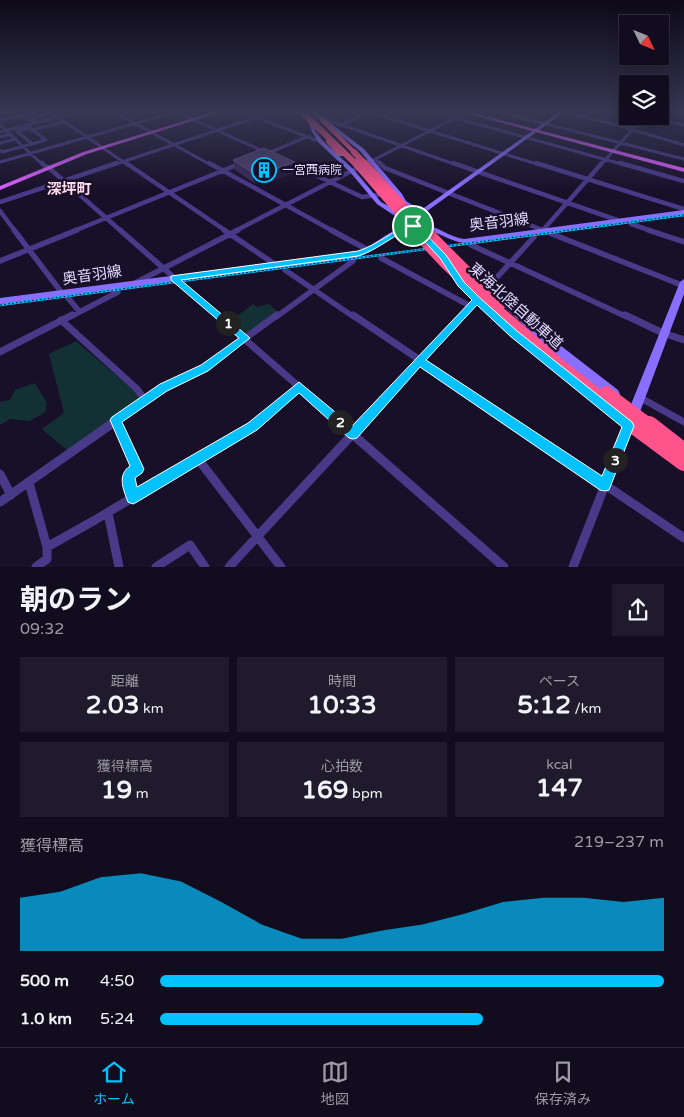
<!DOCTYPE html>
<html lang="ja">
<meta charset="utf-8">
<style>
:root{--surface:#120c1f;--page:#1f1a2c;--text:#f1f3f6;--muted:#9c9ba4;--line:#312c3d;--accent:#04c1ff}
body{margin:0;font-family:"Varela Round","Noto Sans JP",sans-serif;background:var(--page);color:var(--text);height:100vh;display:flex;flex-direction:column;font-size:19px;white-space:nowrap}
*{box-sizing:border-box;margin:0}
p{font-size:16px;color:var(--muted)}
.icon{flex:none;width:28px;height:28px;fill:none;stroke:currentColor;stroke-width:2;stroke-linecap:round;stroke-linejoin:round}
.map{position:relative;height:567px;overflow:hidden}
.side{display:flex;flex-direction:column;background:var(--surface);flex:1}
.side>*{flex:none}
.needle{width:32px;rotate:133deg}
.fabs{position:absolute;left:619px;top:15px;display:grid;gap:10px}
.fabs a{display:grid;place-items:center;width:50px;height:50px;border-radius:0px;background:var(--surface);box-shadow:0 2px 12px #0003,0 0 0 1px var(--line);font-size:25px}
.pin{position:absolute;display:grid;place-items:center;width:42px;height:42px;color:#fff;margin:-21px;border:2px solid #fff;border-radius:50%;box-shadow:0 1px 5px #0007}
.km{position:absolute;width:25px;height:25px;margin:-12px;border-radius:50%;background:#222;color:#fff;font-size:14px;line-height:25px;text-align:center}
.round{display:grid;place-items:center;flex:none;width:52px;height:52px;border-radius:0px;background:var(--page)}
.headline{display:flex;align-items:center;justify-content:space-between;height:85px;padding:0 20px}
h1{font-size:28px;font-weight:700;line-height:38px}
.metrics{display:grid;grid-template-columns:repeat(3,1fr);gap:8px;height:85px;padding:5px 20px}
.metrics div{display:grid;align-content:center;border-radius:0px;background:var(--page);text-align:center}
.metrics b{font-size:25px;font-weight:700}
.metrics small{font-size:14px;font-weight:400}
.metrics p{font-size:14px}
.chart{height:140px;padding:10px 20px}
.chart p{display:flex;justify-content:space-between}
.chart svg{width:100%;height:90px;margin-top:5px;fill:var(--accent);opacity:.7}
ul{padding:0 20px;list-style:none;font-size:16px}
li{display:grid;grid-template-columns:80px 60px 1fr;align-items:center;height:38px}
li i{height:12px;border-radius:6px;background:var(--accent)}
.dock{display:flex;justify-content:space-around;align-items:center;height:70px;border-top:1px solid var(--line);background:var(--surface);font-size:14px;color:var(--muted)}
.dock a{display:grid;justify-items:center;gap:2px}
.dock .selected{color:var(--accent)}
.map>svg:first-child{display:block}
.green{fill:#133034}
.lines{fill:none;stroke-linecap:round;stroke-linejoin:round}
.street-tunnel{stroke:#362e49;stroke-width:3;stroke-dasharray:3 2;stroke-linecap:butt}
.street-far4{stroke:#493a89;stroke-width:3}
.street-far3{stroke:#493a89;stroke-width:4.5}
.street-far2{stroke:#493a89;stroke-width:5.5}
.street-far1{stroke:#493a89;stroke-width:7}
.street{stroke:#493a89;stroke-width:9}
.secondary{fill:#886fff;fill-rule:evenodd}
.primary{fill:#db5fff;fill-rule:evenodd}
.highway{fill:#ff538c;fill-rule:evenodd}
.rail-casing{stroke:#04c1ff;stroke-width:2.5}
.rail{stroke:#181029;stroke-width:1;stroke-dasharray:2;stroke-linecap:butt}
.highway-bridge-far4{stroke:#ff538c;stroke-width:6}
.highway-bridge-far3{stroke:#ff538c;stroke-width:8}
.highway-bridge-far2{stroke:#ff538c;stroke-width:11}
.highway-bridge-far1{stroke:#ff538c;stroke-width:14}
.highway-bridge{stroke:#ff538c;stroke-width:18}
.wall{fill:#392958}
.shaded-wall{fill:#24173d}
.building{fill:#4b3c6a;stroke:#635481}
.route{fill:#04c1ff;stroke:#fff;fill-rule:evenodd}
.labels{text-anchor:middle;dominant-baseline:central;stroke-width:5;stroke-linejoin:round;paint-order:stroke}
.far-poi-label{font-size:12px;fill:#e2d8ff;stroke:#181029;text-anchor:start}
.far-quarter-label{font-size:15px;font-weight:bold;fill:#ffdaec;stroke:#181029}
.street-label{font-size:15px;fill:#e2d8ff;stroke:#181029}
</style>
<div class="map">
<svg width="684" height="567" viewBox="0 0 684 567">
<rect width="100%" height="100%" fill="#181029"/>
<path class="green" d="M253 304 257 307 269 304 280 314 245 338 228 323Z
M76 341 145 400 70 453 42 429 64 413 49 354Z
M35 383 47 403 45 412 30 421 10 419 0 425V402L10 400 15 390Z"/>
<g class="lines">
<path class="street-tunnel" d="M304 138 341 123"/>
<path class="street-far4" d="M50 112 128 165
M114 112 211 165
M178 112 192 119
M242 112 321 142
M369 112 540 165
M434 112 625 165
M499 112 684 159
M562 112 610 123 684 145
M0 113 3 112
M646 116 684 125
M319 117 457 165
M0 120 32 114
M35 120 31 121 28 119 51 113
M194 120 265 152
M0 125 43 165
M341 125 368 112
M30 128 46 140 32 144 17 131Z
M628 128 641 125 648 116
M31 130 64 122
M0 132 78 112
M0 137 11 134
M0 143 16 139
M0 150 2 152 32 144
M614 150 632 130
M266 154 304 138
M375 159 381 165
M0 162 175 112
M289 163 293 165
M113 165 272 112
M364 165 466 112
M601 165 612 152"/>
<path class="street-far3" d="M42 163 46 167
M126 163 226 231
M209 163 333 231
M290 163 362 197 385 194
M380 163 385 168 545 231
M453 163 617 220
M536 163 684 209
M620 163 684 181
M48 167 121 231
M0 202 117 163
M0 211 15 231
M631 224 652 231
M543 230 602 163
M74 231 239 164
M235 231 367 163"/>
<path class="street-far2" d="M14 230 62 293
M120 230 219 317
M224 230 276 265
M331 230 368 250
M542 230 684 286
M648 230 684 242
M471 245 627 317
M381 258 470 306
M0 261 77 230
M285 270 354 317
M135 283 238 230
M488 287 534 237
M68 298 79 311
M70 317 118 292
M276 317 353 261
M462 317 477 300"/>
<path class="street-far1" d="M217 315 344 426
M353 315 518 426
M625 315 663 333 684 340
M61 320 137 389 145 400
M0 352 72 315
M639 397 684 422
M116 420 119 426
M108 426 163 388 204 368 277 315
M253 426 299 386
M360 426 463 315"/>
<path class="street" d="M118 425 137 469 128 475 133 497
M342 425 504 567
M516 425 684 538
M198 459 281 567
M0 474 11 495
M29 483 47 547V559L36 567
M0 502 110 425
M108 513 119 567
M47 547 95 520 254 425
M156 567 190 545 205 567
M229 567 361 425
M573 567 628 426"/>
<path class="secondary" d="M305 112H309L316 132 323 141 354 170 381 202 407 216V220H401L377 204 350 172 319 143 312 132Z
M311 112H316L364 149 402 194 406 201 421 210 559 112H564L423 214 415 213 408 208 407 209H403L397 195 360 151Z
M684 210V214L464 243C449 241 437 231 423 229 399 225 380 250 358 257L0 304V298L357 252C380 244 397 220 424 224 438 227 450 237 464 239Z
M684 279V294L638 417 636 421 632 423 628 421 626 417 680 282Z
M496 291 499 292 556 342 618 390 620 394 618 398 614 399 610 398 548 348 493 296 491 294Z"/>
<path class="primary" d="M213 112H221L87 154 0 190V186L83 152Z
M462 112H470L684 168V172Z"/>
<path class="highway" d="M320 119H324L356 151V153H352L320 121Z
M326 140H330L344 152V156H338L326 142Z"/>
<defs>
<path id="rail" d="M0 305 684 215"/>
</defs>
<use href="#rail" class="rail-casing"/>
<use href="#rail" class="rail"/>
<path class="highway-bridge-far4" d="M302 112 357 165
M354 152 366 165"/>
<path class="highway-bridge-far3" d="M356 163 415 231
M364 163 426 231"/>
<path class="highway-bridge-far2" d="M414 230 445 263 502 317
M425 230 500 305"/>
<path class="highway-bridge-far1" d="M501 315 561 367 636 426
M606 393 650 426"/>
<path class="highway-bridge" d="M634 425 684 462
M649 425 684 452"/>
</g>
<path class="wall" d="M233 160 296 172 263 184 257 181 254 183 235 170Z"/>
<path class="shaded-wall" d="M295 162 296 172 263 184 261 174Z
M256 171 257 181 254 183 252 172Z"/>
<path class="building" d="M264 148 295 162 261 174 256 171 252 172 233 160Z"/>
<linearGradient id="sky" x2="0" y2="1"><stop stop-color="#0d0917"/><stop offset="0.58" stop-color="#373754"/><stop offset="1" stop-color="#373754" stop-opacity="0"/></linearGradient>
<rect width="684" height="192" fill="url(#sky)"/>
<path class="route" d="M411 224H416L446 255 464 282 480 298 517 331 632 422 634 426 609 490 605 491 600 490 420 367 357 438 353 439 349 438 299 393 257 430 137 502 133 504 128 502C123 489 117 475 130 466L110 420 112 417 160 384 201 365 239 338 171 280V276L358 251C377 245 392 231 411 224ZM412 228 440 258 458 286 472 300 352 426 299 382 248 423 137 487 135 478 142 473 144 469 122 422 167 391 208 371 250 338 181 280 358 256C378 250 393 235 412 228ZM477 305 510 336 622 427 602 476 426 360Z"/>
<defs>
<symbol id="building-ring" viewBox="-11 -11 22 22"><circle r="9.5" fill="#181029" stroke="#04c1ff" stroke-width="1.5"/><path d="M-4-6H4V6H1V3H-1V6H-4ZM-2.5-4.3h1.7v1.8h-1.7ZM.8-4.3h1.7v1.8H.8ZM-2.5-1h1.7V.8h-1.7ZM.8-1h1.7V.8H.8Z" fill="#04c1ff"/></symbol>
</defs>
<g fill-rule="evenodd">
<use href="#building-ring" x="250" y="156" width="28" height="28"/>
</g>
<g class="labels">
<g class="far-poi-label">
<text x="282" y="170">一宮西病院</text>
</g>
<g class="far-quarter-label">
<text x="69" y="189">深坪町</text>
</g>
<g class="street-label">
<text transform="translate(499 222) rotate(-7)">奥音羽線</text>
<text transform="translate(92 275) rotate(-8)">奥音羽線</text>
<text transform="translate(516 306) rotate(42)">東海北陸自動車道</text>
</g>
</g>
</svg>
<div class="fabs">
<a><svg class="needle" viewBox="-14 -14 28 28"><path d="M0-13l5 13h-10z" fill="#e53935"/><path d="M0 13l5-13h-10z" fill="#9c9ba4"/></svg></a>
<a><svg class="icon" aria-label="layers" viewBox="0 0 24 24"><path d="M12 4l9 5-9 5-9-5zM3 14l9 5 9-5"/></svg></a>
</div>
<div class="pin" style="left:413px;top:226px;background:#1e9e55"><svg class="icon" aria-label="arrive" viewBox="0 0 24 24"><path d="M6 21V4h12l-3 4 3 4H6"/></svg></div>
<b class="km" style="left:228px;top:323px">1</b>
<b class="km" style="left:340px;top:422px">2</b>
<b class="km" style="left:615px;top:460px">3</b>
</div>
<section class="side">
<div class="headline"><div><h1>朝のラン</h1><p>09:32</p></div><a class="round"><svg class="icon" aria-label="share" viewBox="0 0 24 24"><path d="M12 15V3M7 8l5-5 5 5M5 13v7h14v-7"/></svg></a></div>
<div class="metrics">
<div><p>距離</p><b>2.03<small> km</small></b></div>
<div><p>時間</p><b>10:33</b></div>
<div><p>ペース</p><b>5:12<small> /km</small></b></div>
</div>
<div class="metrics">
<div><p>獲得標高</p><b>19<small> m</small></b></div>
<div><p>心拍数</p><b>169<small> bpm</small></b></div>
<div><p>kcal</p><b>147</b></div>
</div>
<div class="chart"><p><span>獲得標高</span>219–237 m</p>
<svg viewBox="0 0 160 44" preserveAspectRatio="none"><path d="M0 44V18L10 15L20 8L30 6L40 10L50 20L60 31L70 38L80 38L90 34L100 31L110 26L120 20L130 18L140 18L150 20L160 18V44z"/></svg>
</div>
<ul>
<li><b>500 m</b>4:50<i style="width:100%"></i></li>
<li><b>1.0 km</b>5:24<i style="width:64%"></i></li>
</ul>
</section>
<nav class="dock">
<a class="selected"><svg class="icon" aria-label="home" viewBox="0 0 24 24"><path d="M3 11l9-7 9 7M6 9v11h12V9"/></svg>ホーム</a>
<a><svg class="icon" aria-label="map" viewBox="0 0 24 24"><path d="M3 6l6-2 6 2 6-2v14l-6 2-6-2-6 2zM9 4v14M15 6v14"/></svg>地図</a>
<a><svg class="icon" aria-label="saved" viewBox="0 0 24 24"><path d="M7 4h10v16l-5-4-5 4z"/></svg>保存済み</a>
</nav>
